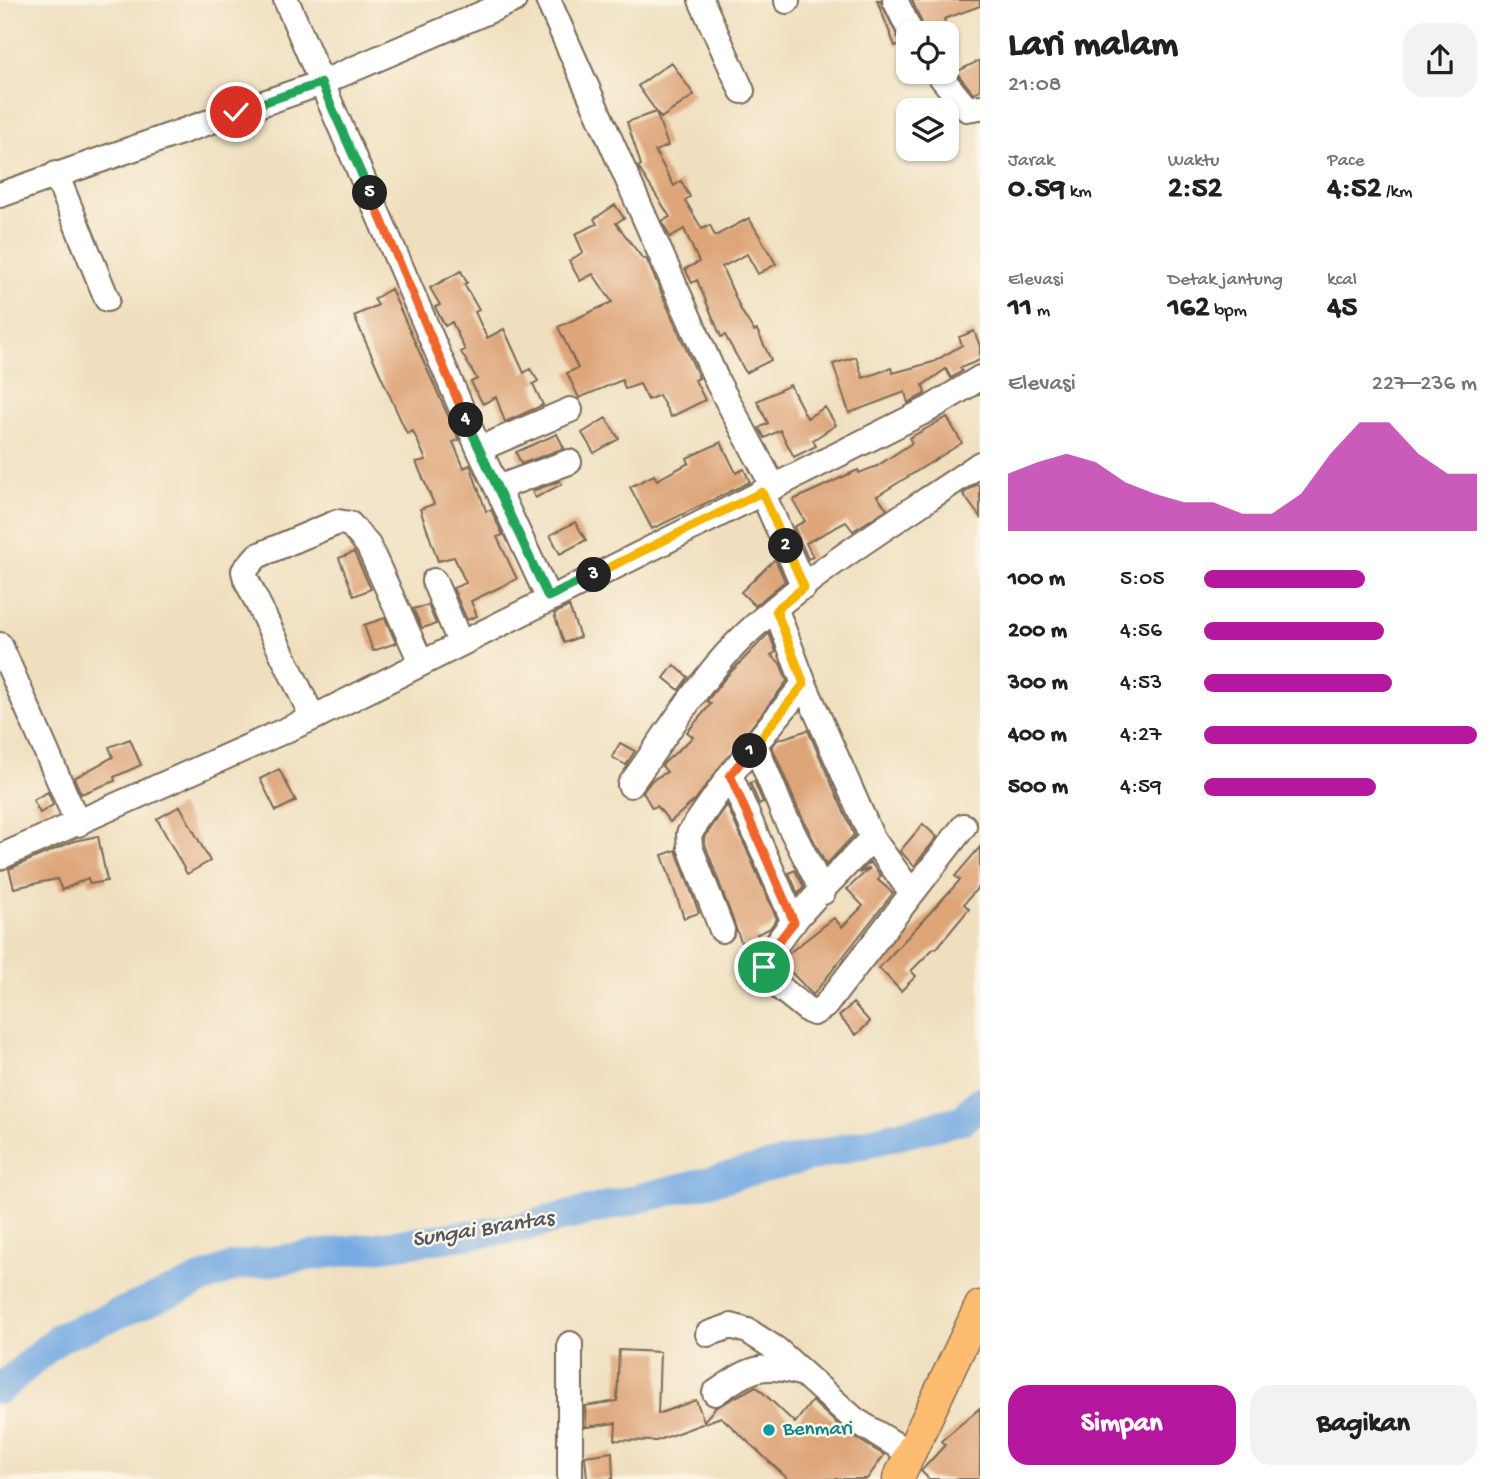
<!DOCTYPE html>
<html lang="id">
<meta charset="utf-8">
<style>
:root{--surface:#fff;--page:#f2f2f2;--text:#202124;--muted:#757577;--accent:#b5179e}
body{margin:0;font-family:"Gochi Hand",sans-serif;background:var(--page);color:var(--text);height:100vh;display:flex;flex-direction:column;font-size:26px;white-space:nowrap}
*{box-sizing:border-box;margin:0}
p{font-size:23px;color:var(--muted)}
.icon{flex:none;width:38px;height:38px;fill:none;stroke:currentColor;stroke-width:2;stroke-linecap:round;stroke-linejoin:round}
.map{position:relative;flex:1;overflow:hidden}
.drawer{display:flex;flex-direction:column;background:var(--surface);width:525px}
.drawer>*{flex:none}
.fabs{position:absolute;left:896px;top:21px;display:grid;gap:14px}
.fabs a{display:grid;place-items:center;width:63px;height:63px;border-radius:14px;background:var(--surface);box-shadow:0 2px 5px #0004;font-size:35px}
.pin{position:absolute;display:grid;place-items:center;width:60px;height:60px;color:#fff;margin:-30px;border:4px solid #fff;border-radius:50%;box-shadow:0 2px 7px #0007}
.km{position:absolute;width:35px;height:35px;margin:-18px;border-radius:50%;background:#222;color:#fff;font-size:19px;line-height:35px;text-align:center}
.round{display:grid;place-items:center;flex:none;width:74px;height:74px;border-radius:21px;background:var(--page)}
.head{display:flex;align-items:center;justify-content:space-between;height:119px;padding:0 28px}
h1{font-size:38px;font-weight:700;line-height:52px}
.stats{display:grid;grid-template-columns:repeat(3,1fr);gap:10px;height:119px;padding:7px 28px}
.stats div{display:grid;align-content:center}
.stats b{font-size:30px;font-weight:700}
.stats small{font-size:19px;font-weight:400}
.stats p{font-size:19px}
.chart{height:196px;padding:14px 28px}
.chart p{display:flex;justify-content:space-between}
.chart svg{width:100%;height:126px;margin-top:7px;fill:var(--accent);opacity:.7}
.primary-button{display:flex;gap:14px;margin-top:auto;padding:14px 28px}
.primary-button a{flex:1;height:80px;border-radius:21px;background:var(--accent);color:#fff;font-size:28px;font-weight:700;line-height:80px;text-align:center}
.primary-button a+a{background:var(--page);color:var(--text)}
ul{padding:0 28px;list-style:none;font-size:23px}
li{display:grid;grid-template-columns:112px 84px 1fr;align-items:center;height:52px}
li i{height:18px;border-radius:9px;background:var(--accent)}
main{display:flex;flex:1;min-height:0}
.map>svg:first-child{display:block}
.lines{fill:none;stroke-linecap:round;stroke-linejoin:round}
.river{stroke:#76aae3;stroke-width:30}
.building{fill:#dea579}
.minor-casing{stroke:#7a6956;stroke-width:28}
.major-casing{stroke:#7a6956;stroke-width:33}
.minor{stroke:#fff;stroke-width:24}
.major{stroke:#fdbc70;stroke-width:30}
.split-1-casing{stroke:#fff;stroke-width:14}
.split-2-casing{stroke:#fff;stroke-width:14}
.split-3-casing{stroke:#fff;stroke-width:14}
.split-4-casing{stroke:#fff;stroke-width:14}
.split-5-casing{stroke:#fff;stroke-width:14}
.split-6-casing{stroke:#fff;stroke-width:14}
.split-1{stroke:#f0652b;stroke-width:9}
.split-2{stroke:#f5b400;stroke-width:9}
.split-3{stroke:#f5b400;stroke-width:9}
.split-4{stroke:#22a559;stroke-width:9}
.split-5{stroke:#f0652b;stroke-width:9}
.split-6{stroke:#22a559;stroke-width:9}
.culture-dot{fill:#0f9aa8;stroke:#fcf5e5;stroke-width:2.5}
.labels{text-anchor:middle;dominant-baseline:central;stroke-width:5;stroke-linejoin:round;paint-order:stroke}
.culture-label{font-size:21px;fill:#0d838f;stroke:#fcf5e5;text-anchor:start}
.water-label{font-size:23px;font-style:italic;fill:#505763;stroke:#fcf5e5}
</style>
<main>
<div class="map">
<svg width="980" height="1479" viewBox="0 0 980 1479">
<rect width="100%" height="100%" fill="#fcf5e5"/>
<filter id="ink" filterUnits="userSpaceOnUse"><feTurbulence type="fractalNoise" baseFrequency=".0143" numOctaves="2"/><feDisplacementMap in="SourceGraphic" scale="14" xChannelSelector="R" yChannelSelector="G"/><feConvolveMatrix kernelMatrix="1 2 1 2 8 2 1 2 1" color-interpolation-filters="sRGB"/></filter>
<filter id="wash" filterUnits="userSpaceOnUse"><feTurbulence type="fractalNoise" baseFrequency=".00686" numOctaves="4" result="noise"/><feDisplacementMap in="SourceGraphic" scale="28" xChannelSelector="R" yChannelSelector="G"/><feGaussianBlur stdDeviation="1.57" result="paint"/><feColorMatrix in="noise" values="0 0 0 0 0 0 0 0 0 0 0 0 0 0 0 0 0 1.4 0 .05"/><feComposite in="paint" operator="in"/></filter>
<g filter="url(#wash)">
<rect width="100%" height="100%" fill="#efdfbf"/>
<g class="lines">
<path class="river" d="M0 1389 59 1338 235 1266 518 1228 964 1119 980 1101"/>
</g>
<g id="blocks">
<path class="building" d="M877 0H880L901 44 895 46Z
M912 0H980V6L944 19 948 30 926 33Z
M980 60V90L973 93 956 72Z
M671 62 694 95 661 118 638 86Z
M656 112 668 146 655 151 674 186 681 181 690 197 685 200 702 229 710 225 715 236 749 218 776 264 758 274 747 254 722 267 741 310 754 331 757 330 771 360 746 373 725 335 721 337 697 280 692 283 685 269 699 262 684 229 670 237 662 221 670 217 638 167 641 165 627 122Z
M615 205 624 218 616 223 643 259 646 258 699 378 695 380 705 400 671 417 659 395 648 400 640 384 625 389 622 380 579 398 567 373 578 368 558 327 612 302 593 274 580 281 569 261 583 252 575 234 597 224 594 219Z
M461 271 467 283 464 284 479 310 475 312 487 338 504 329 524 373 530 369 538 381 533 384 543 405 505 422 496 397 483 404 471 382 477 379 461 352 465 350 452 322 445 326 435 307 440 305 430 288Z
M391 289 459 440 453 442 464 468 470 465 486 511 491 510 503 535 497 537 517 579 471 601 477 616 467 620 453 588 466 583 454 557 438 561 420 509 434 504 416 462 426 460 413 431 407 434 354 316 378 305 374 299Z
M974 331 980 346V360L960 368 962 371 951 378 946 369 923 385 925 394 908 403 905 392 849 413 833 364 856 357 863 378 891 368 893 373 933 362 962 345 959 337Z
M790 385 807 418 825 407 836 425 813 440 816 446 794 457 780 430 765 438 759 428 768 423 757 401Z
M947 417 962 443 877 496 887 509 853 531 846 522 806 543 813 557 808 559 794 527 805 521 793 500 858 470 859 473 877 466 912 443 909 438Z
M606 418 619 439 594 453 582 433Z
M557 434 564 448 521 464 516 452Z
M721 442 736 473 744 469 750 482 652 529 630 487 654 475 657 480 689 463 687 458Z
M560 481 562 484 535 498 532 491Z
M977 484 980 488V517L963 494Z
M575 522 586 540 560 554 550 535Z
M354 552 371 589 354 596 339 558Z
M775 559 785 581 755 606 741 592Z
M428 605 436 624 422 628 413 609Z
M569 606 580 637 564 643 554 614Z
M385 618 396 643 373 651 364 625Z
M769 633 776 652 771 655 780 663 787 681 695 800 670 822 657 806 652 808 643 792 652 780 667 772 662 766 664 763 693 737 687 732 711 704 707 701 726 677Z
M674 665 688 677 679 690 664 678Z
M808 730 854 835 826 865 798 809 772 747 777 740Z
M130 739 141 765 114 777 115 781 81 794 74 778 113 757 109 747Z
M620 743 635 751 626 765 612 757Z
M279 769 296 801 276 811 260 779Z
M754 781 763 802 759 804 750 783Z
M48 792 53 805 40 813 33 800Z
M727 805 777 919 769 929 757 934 759 944 744 950 705 844 704 838Z
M180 806 210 861 187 874 157 819Z
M923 824 937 837 914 866 900 851Z
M98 836 107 881 90 884 88 878 62 890 57 879 14 888 9 869 74 841Z
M980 847V885L964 904 969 909 936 949 934 948 911 971 916 976 901 991 879 968 960 880 955 876Z
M676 850 699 913 684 918 662 855Z
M870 862 881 876 878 880 893 893 813 995 790 971 787 974 780 968 789 953 834 918 842 927 863 906 847 889 870 868 859 873Z
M795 870 804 887 798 894 789 873Z
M853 1003 870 1022 856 1035 839 1016Z
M619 1350 660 1352 658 1414 696 1400 704 1421 715 1408 756 1386 795 1423 812 1401 847 1433 884 1455 867 1479H788L721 1417 656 1441 615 1440 616 1423 586 1427 585 1406 617 1401Z
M980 1408V1479H929L921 1471 945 1445 941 1441Z
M612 1452 613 1479H587L585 1456Z"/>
</g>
</g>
<g filter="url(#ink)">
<use href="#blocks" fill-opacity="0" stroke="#7a6956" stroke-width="2"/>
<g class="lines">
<defs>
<path id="minor" d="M286 0 479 449 548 597
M548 0 718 383 773 486
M701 0 742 91
M787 0V1
M895 0 911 33
M937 72 967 109 980 107
M56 174 107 299
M0 195 321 83 514 0
M479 449 570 410
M497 488 569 462
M762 492 804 587
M434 581 460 642
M776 610 804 684 872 838 911 892
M0 645 78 824
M313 718 246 579 244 571 257 556 338 522 350 524 368 545 421 662
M755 744 784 815 823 892
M730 775 794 922
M630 785C667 735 701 676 747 633 816 568 902 518 980 464
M872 838C842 871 779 928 764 967L768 978 809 1011 814 1013 825 1006 964 826
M0 857 313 718 929 409 980 378
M722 930 690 847 689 834 730 775 804 684
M708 1334 731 1326 748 1331 776 1349 855 1420 911 1454
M715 1393C747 1371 760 1361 800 1373
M570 1479V1344"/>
<path id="major" d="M898 1479 980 1306"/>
</defs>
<use href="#minor" class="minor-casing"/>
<use href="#major" class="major-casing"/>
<use href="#minor" class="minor"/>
<use href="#major" class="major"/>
</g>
</g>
<g class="lines" filter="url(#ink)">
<defs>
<path id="split-1" d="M750 751 730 775 794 922 768 955 764 967"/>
<path id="split-2" d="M750 751 804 684 776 610 804 587 786 546"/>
<path id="split-3" d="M594 575 762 492 786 546"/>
<path id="split-4" d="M466 420 548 597 594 575"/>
<path id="split-5" d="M370 193 466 420"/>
<path id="split-6" d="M236 112 321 83 370 193"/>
</defs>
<use href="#split-1" class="split-1-casing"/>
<use href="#split-2" class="split-2-casing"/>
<use href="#split-3" class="split-3-casing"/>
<use href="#split-4" class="split-4-casing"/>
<use href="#split-5" class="split-5-casing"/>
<use href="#split-6" class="split-6-casing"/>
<use href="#split-1" class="split-1"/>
<use href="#split-2" class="split-2"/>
<use href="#split-3" class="split-3"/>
<use href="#split-4" class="split-4"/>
<use href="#split-5" class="split-5"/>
<use href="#split-6" class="split-6"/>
</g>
<circle class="culture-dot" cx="769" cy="1430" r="7"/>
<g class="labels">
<g class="culture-label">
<text x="783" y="1430">Benmari</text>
</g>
<g class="water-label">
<text transform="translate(483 1230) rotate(-9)">Sungai Brantas</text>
</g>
</g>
</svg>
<div class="fabs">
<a><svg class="icon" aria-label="locate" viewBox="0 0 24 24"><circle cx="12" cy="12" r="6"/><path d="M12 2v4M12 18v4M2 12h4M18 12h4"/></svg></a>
<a><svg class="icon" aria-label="layers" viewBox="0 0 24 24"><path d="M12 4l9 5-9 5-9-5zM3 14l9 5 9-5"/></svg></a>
</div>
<div class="pin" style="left:764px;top:967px;background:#1e9e55"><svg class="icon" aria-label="arrive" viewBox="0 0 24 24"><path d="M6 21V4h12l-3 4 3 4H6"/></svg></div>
<div class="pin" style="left:236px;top:112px;background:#d93025"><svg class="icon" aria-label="check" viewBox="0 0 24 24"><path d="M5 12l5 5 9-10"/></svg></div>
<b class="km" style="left:750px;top:751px">1</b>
<b class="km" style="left:786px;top:546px">2</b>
<b class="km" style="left:594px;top:575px">3</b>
<b class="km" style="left:466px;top:420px">4</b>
<b class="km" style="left:370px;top:193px">5</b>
</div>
<section class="drawer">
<div class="head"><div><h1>Lari malam</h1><p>21:08</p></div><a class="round"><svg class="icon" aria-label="share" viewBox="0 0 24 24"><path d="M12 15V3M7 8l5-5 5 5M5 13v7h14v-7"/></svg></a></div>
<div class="stats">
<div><p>Jarak</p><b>0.59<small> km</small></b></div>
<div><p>Waktu</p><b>2:52</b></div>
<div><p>Pace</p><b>4:52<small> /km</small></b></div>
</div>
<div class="stats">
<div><p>Elevasi</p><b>11<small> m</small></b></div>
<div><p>Detak jantung</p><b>162<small> bpm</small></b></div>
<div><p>kcal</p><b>45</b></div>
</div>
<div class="chart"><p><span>Elevasi</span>227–236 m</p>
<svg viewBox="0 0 160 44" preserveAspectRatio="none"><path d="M0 44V24L10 20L20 17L30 20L40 27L50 31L60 34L70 34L80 38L90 38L100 31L110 17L120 6L130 6L140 17L150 24L160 24V44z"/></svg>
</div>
<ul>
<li><b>100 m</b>5:05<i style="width:59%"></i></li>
<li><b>200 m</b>4:56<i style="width:66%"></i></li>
<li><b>300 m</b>4:53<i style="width:69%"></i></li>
<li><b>400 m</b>4:27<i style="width:100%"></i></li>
<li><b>500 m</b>4:59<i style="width:63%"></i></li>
</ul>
<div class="primary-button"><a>Simpan</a><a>Bagikan</a></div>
</section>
</main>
